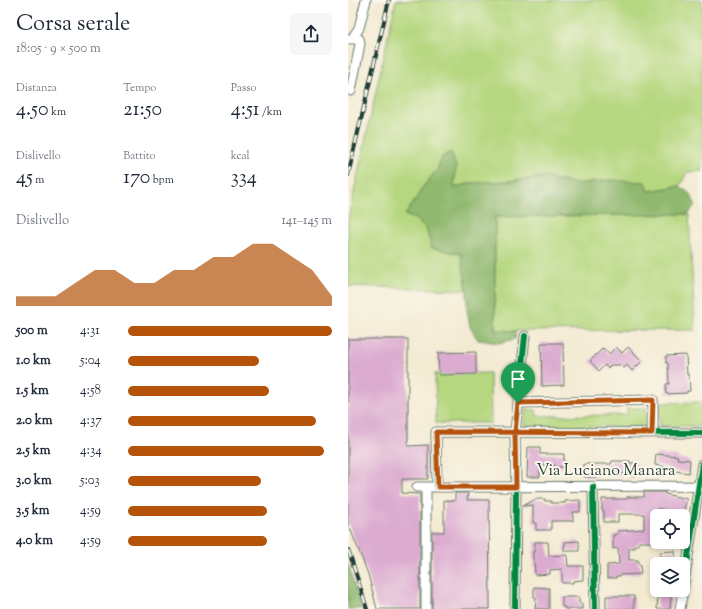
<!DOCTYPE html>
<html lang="it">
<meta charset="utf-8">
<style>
:root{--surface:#fff;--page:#f6f6f7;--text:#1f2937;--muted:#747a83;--accent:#b45309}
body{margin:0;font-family:"Sorts Mill Goudy",serif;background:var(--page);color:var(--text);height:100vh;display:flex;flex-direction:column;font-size:15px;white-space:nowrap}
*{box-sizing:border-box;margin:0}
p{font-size:13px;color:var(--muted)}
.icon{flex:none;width:22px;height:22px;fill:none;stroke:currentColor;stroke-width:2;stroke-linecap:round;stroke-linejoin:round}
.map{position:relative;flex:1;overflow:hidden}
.side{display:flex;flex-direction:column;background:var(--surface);width:348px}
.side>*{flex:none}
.controls{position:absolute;left:302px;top:509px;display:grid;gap:8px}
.controls a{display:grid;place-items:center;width:40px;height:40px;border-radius:6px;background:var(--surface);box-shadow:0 2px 6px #0003;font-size:20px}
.pin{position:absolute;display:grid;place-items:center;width:34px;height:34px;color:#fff;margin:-41px -17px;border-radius:50% 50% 50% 0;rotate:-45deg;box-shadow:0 0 4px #0007}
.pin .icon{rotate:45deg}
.round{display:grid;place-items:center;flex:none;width:42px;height:42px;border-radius:6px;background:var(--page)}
.overview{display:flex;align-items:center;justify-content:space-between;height:68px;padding:0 16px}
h1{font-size:22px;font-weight:600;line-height:30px}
.stats{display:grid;grid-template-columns:repeat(3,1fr);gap:6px;height:68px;padding:4px 16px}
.stats div{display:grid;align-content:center}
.stats b{font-size:20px;font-weight:600}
.stats small{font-size:11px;font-weight:400}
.stats p{font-size:11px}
.chart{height:112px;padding:8px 16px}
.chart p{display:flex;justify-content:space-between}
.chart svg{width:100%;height:72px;margin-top:4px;fill:var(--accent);opacity:.7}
ul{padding:0 16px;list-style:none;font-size:13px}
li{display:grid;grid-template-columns:64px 48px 1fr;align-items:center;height:30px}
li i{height:10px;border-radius:5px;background:var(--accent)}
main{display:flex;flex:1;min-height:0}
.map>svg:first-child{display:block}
.green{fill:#b5d77f;stroke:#6a8a5a}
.forest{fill:#90b86e;stroke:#587a51}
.building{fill:#dcabd0}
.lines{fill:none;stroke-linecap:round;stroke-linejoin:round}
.minor-casing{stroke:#697a6b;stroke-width:11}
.minor{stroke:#fff;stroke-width:9}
.rail-casing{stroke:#1f3d34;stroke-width:4}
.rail{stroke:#fbf7ec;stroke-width:2.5;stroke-dasharray:8;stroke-linecap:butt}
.cycleway-casing{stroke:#fbf7ec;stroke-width:8}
.cycleway{stroke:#00873e;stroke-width:6}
.route-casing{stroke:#fff;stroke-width:8}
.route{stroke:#b45309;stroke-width:5}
.labels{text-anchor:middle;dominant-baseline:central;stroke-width:4;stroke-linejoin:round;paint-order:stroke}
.street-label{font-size:16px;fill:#1f3d34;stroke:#fbf7ec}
</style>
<main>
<section class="side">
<div class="overview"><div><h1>Corsa serale</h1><p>18:05 · 9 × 500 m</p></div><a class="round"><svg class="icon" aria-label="share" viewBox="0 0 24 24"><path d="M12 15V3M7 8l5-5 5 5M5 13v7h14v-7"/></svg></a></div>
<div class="stats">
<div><p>Distanza</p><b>4.50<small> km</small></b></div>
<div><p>Tempo</p><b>21:50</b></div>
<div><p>Passo</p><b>4:51<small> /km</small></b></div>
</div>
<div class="stats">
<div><p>Dislivello</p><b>45<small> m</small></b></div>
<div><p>Battito</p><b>170<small> bpm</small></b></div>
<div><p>kcal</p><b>334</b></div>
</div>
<div class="chart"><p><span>Dislivello</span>141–145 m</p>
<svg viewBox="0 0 160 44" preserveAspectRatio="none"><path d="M0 44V38L10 38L20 38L30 30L40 22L50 22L60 30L70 30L80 22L90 22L100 14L110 14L120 6L130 6L140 14L150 22L160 38V44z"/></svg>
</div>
<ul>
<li><b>500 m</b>4:31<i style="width:100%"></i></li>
<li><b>1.0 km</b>5:04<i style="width:64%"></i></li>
<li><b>1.5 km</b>4:58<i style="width:69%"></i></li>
<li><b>2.0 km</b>4:37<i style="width:92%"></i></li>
<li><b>2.5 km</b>4:34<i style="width:96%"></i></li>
<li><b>3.0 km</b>5:03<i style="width:65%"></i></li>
<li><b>3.5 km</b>4:59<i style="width:68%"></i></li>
<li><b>4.0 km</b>4:59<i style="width:68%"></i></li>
</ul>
</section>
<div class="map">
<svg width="354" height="609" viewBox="0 0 354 609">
<rect width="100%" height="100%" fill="#fbf7ec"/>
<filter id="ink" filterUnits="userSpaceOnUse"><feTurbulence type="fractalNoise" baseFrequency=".025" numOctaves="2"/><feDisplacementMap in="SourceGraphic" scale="8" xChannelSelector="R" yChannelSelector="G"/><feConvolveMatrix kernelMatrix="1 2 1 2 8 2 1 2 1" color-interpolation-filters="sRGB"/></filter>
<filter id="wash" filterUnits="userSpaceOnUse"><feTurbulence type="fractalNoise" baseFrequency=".012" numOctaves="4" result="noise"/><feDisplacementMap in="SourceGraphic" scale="16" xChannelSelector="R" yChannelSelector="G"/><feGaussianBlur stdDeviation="0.9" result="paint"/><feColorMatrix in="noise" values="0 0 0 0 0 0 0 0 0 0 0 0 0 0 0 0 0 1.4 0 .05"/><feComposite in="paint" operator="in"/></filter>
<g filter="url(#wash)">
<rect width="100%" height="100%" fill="#f3ead2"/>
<path class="green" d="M48 0H354V171L339 172 332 186 300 191 263 180 229 184 195 177 162 181 123 183 106 188 108 166 102 152 94 157 89 170 75 187 67 201 57 215 67 219 79 229 84 248 113 254 119 290 0 286V219Z
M341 214 347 330 147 331V217Z
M142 373 143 423H88L87 374Z
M354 402V426H312L311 403Z
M279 408H298L299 427 176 426 177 410H188L189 416 279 415Z"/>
<path class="forest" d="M103 152 108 166 106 188 123 183 162 181 195 177 229 184 263 180 297 182 300 191 332 186 343 195 347 204 341 214 147 217V330L168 331 167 339 151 343 130 340 122 327 119 310V290L113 254 84 248 78 229 67 219 57 215 67 201 75 187 89 170 94 157Z
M0 564 13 609H0Z"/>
<g id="blocks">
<path class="building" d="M0 339H60V446L80 445V479H54V493L72 494V609H29L20 574 0 523Z
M193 343H215L216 385 194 386Z
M268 347 274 353 280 347 294 361 284 371 279 365 276 368 273 365H263L260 368 257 365 251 371 242 361 255 348 261 354Z
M128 352V374L91 375 90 353Z
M338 355 339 375H341L342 391H339V393L318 394V384H321L320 363H318V356Z
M180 447H192V454H216V467H207V465H192V477H179Z
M308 454 330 456 329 459 342 460 341 473 319 470V467L307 465Z
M264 461H282V463H289L288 476H282V474H270V476H263V471H249V477H236V464H263Z
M296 492H317V494L339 499 335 513 309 508V542H291V545H287V548H281V560H290V564H292L293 574 272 575V576H268V578H259V565L271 564 270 548 265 549V535L270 534V531L296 529V514H270V522H256V511H254V499H279V497H296Z
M107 493H120L119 500H141L142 609H84V532H96V500L107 501Z
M188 499H197V501H203V503H217V501L232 500V512H225V521H203V530H188V523H185V505L174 506Z
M231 541V551H216L217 542Z
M187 542H200L201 556 219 555 220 566H235V580L225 581V583H214V569L202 570V574L187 575 186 559H185V551H187Z
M327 551 328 564H313L312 552Z
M186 587 201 588V609H187L188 598 186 597Z
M310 595 323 596 322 609H309Z
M258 596H286V609H258Z
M214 597H231V603H234V609H217V607H214Z"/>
</g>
</g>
<g filter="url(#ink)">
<use href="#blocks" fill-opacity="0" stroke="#697a6b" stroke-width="1"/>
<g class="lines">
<defs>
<path id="minor" d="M0 39H11L12 44 3 91
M4 39 11 28 18 0
M170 403 305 400V433
M69 487 351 486
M89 487 88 432 354 433
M245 487 247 609
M335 590 354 464
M78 609V487
M167 609 168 487 167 432 177 336
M332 609 335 590"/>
</defs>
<use href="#minor" class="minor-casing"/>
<use href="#minor" class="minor"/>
<defs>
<path id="rail" d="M0 175 41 0
M0 550 3 558 19 609"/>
</defs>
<use href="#rail" class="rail-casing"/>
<use href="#rail" class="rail"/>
<defs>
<path id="cycleway" d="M89 487 88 432 354 433
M245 487 247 609
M335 590 354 464
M167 609 168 487 167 432 177 336"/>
</defs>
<use href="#cycleway" class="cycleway-casing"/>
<use href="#cycleway" class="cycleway"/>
</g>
</g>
<g class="lines" filter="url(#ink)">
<defs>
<path id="route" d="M170 403 167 432 168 487H90L88 432 304 433 305 400 170 403"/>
</defs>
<use href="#route" class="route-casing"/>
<use href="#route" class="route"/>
</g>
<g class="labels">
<g class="street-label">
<text x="258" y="471">Via Luciano Manara</text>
</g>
</g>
</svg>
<div class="controls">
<a><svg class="icon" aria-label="locate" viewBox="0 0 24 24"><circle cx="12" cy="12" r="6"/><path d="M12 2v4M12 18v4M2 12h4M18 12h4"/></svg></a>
<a><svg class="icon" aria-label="layers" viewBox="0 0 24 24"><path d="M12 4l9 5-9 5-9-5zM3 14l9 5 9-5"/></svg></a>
</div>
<div class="pin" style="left:170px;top:403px;background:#1e9e55"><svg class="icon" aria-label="arrive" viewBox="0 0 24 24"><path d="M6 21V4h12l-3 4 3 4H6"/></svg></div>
</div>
</main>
